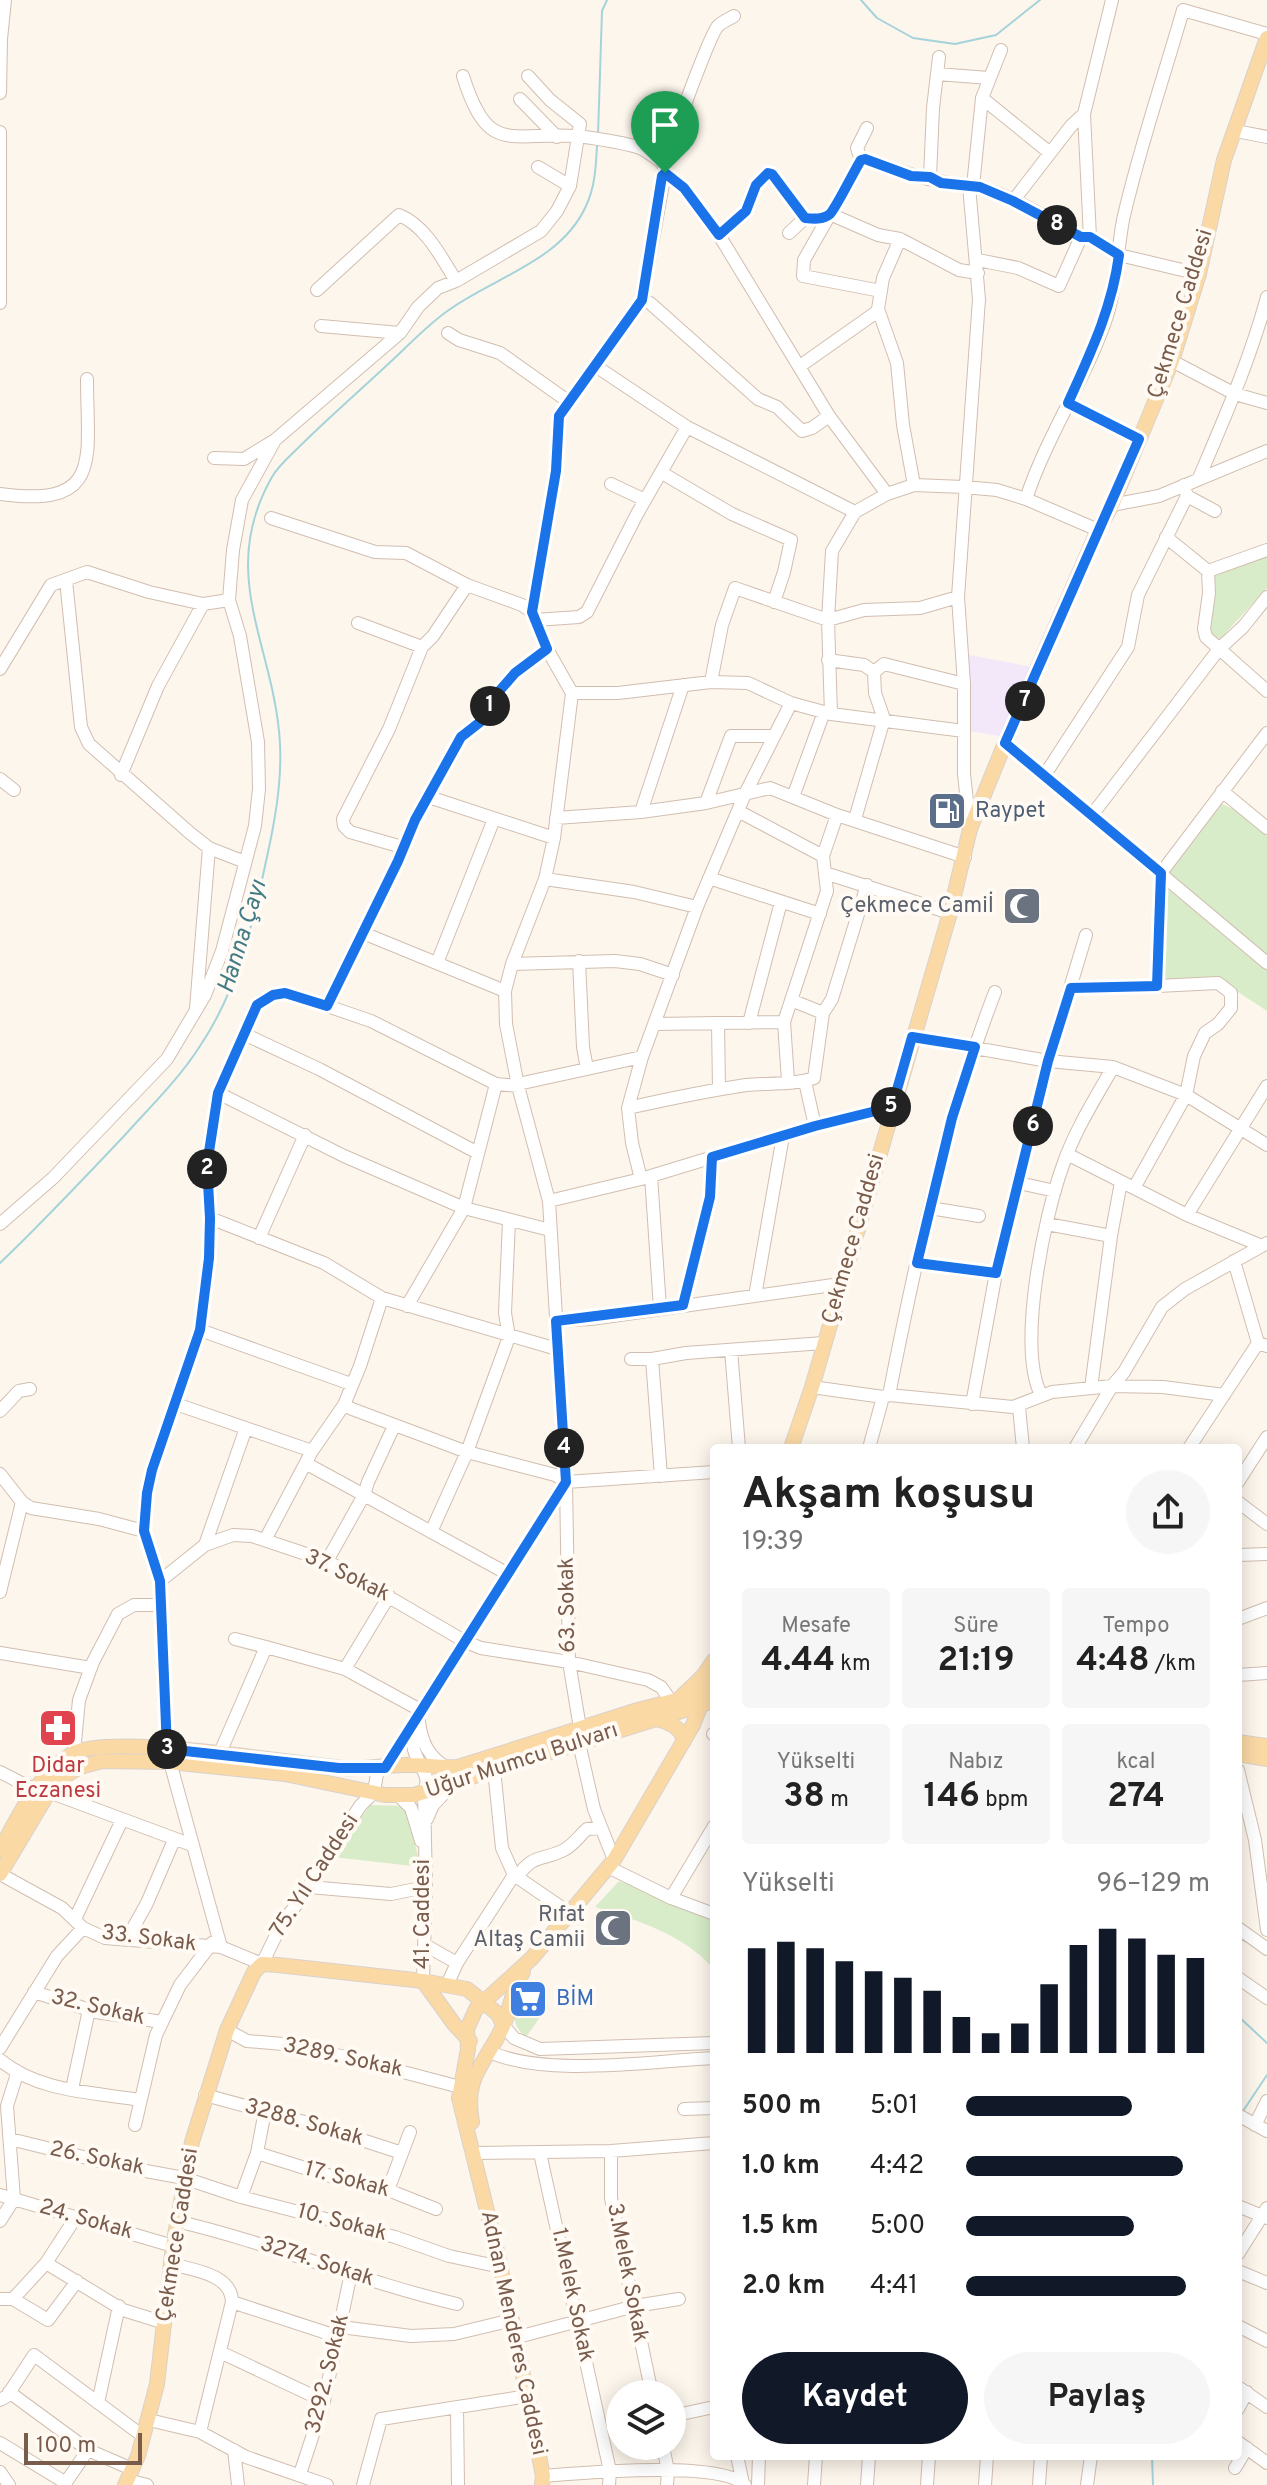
<!DOCTYPE html>
<html lang="tr">
<meta charset="utf-8">
<style>
:root{--surface:#fff;--page:#f6f6f6;--text:#222;--muted:#767676;--accent:#111827}
body{margin:0;font-family:Overpass,sans-serif;background:var(--page);color:var(--text);height:100vh;display:flex;flex-direction:column;font-size:30px;white-space:nowrap}
*{box-sizing:border-box;margin:0}
p{font-size:26px;color:var(--muted)}
.icon{flex:none;width:44px;height:44px;fill:none;stroke:currentColor;stroke-width:2;stroke-linecap:round;stroke-linejoin:round}
.map{position:relative;flex:1;overflow:hidden}
.details{position:absolute;left:710px;top:1444px;width:532px;height:1016px;display:flex;flex-direction:column;background:var(--surface);border-radius:8px;box-shadow:0 4px 20px #0003}
.details>*{flex:none}
.buttons{position:absolute;left:606px;top:2380px;display:grid;gap:16px}
.buttons a{display:grid;place-items:center;width:80px;height:80px;border-radius:50%;background:var(--surface);box-shadow:0 4px 20px #0003;font-size:40px}
.scale{position:absolute;left:24px;bottom:20px;width:118px;box-sizing:border-box;padding-left:8px;border:4px solid #7a5c4d;border-top:0;font-size:22px;line-height:28px;white-space:nowrap;color:#7a5c4d;-webkit-text-stroke:6px #fffaf3;paint-order:stroke}
.pin{position:absolute;display:grid;place-items:center;width:68px;height:68px;color:#fff;margin:-82px -34px;border-radius:50% 50% 50% 0;rotate:-45deg;box-shadow:0 0 8px #0007}
.pin .icon{rotate:45deg}
.km{position:absolute;width:40px;height:40px;margin:-20px;border-radius:50%;background:#222;color:#fff;font-size:22px;line-height:40px;text-align:center}
.round{display:grid;place-items:center;flex:none;width:84px;height:84px;border-radius:42px;background:var(--page)}
.summary{display:flex;align-items:center;justify-content:space-between;height:136px;padding:0 32px}
h1{font-size:44px;font-weight:700;line-height:60px}
.figures{display:grid;grid-template-columns:repeat(3,1fr);gap:12px;height:136px;padding:8px 32px}
.figures div{display:grid;align-content:center;border-radius:8px;background:var(--page);text-align:center}
.figures b{font-size:34px;font-weight:700}
.figures small{font-size:22px;font-weight:400}
.figures p{font-size:22px}
.chart{height:224px;padding:16px 32px}
.chart p{display:flex;justify-content:space-between}
.chart svg{width:100%;height:144px;margin-top:8px;stroke:var(--accent);stroke-width:6}
.cta{display:flex;gap:16px;margin-top:auto;padding:16px 32px}
.cta a{flex:1;height:92px;border-radius:48px;background:var(--accent);color:#fff;font-size:32px;font-weight:700;line-height:92px;text-align:center}
.cta a+a{background:var(--page);color:var(--text)}
ul{padding:0 32px;list-style:none;font-size:26px}
li{display:grid;grid-template-columns:128px 96px 1fr;align-items:center;height:60px}
li i{height:20px;border-radius:10px;background:var(--accent)}
.map>svg:first-child{display:block}
.education{fill:#f3e8fa}
.green{fill:#d8ecc9}
.lines{fill:none;stroke-linecap:round;stroke-linejoin:round}
.stream{stroke:#a5d3da;stroke-width:2}
.minor-casing{stroke:#d1beb0;stroke-width:14}
.major-casing{stroke:#dad1cd;stroke-width:16}
.minor{stroke:#fff;stroke-width:12}
.major{stroke:#fbd9a5;stroke-width:14}
.route-casing{stroke:#fff;stroke-width:16}
.route{stroke:#1a73e8;stroke-width:10}
.labels{text-anchor:middle;dominant-baseline:central;stroke-width:8;stroke-linejoin:round;paint-order:stroke}
.street-label{font-size:22px;fill:#7a5c4d;stroke:#fffaf3}
.service-label{font-size:22px;fill:#4e5e75;stroke:#fffaf3;text-anchor:start}
.worship-label{font-size:22px;fill:#5b616d;stroke:#fffaf3;text-anchor:end}
.health-label{font-size:22px;fill:#be3a42;stroke:#fffaf3}
.shop-label{font-size:22px;fill:#366cbe;stroke:#fffaf3;text-anchor:start}
.water-label{font-size:24px;font-style:italic;fill:#437c86;stroke:#fffaf3}
</style>
<div class="map">
<svg width="1267" height="2485" viewBox="0 0 1267 2485">
<rect width="100%" height="100%" fill="#fdf6ec"/>
<path class="education" d="M964 654 1037 668 1005 737 969 731Z"/>
<path class="green" d="M1267 552V588L1220 639 1209 635 1211 575Z
M1222 804 1245 815 1267 836V1011L1220 980 1166 981C1162 955 1158 897 1167 873 1173 859 1211 818 1222 804Z
M370 1805 405 1806 421 1867 333 1857Z
M619 1881 714 1916V1969C683 1934 639 1921 595 1907Z
M523 1986 548 2006 526 2037C508 2023 512 2003 523 1986Z"/>
<g class="lines">
<path class="stream" d="M861 0 877 18 913 38 955 44 996 35 1040 0
M598 135 602 11 607 0
M0 1263C43 1222 84 1178 125 1135 151 1106 179 1079 200 1046 236 993 252 928 265 866 274 826 282 785 280 744 275 646 216 575 272 477 278 466 290 456 299 447 327 419 356 394 385 367 405 349 424 328 446 312 491 278 561 262 586 206 595 187 596 166 597 146
M1238 1938 1248 1942
M1238 2016 1267 2043
M1243 2111 1267 2075
M1152 2456 1153 2485"/>
<defs>
<path id="minor" d="M937 74 989 78
M463 76C488 156 509 132 576 136 588 137 633 144 642 149 649 152 656 159 663 163
M0 93 1 39 5 0
M982 98 1050 153
M520 99 557 137
M1084 114 1090 237
M1236 131 1267 137
M0 132V303
M861 160 857 148 867 128
M538 167 570 186
M664 169C663 161 710 34 718 26 722 22 729 19 734 16
M930 177 933 108 939 57
M969 186C1008 191 1046 219 1081 237H1090L1119 255 1199 274
M973 186 982 98 1001 50
M1013 201 1071 126 1084 114 1112 0
M789 233 805 218 818 220 830 214 878 235 900 239 883 278 878 309 897 363 903 425 914 485
M719 235 746 211 756 185 768 173 772 174 805 218
M900 239 959 270 978 273
M978 260 1018 268 1059 286 1081 237
M317 290 399 215C426 226 441 257 456 281
M881 291 803 276 804 260 861 160 865 159C900 172 932 182 969 186L979 299 958 597 964 684V774L970 829
M642 300 650 303 758 399 777 407 802 431 812 428 829 416
M321 326 400 333 418 307 438 288 456 281 541 231 557 211 570 186 580 124 550 100 528 76
M448 333 459 340 500 353 569 402
M1172 361 1235 394 1267 403
M800 366 878 311
M597 367 687 427 855 512
M1068 403 1139 439
M214 458 244 459 275 440 400 333
M662 473 732 514 791 540 784 572 774 602
M1199 478C1224 419 1250 360 1267 297
M611 484 645 500
M0 494C104 508 87 459 87 379
M1187 496 1215 511
M1026 499C1047 435 1086 379 1107 316 1117 284 1117 252 1123 220 1139 149 1163 80 1183 10L1267 34
M1112 505 1159 496 1267 451
M271 518 375 552 406 553 467 585 522 605 532 612
M1166 537 1208 571 1209 593 1204 629 1206 637 1267 691
M1208 571 1267 550
M66 580 81 727 89 744 190 833 209 848 245 862
M535 620 579 617 587 612 637 514 687 427
M358 623 422 647
M828 660 864 665 874 672 884 664 964 684
M0 669 51 585 87 572 149 592 203 604 229 600 233 550 242 500 275 440
M711 682 722 625 735 588 828 620 864 610 920 608 958 597
M572 693H618L711 682 748 683 791 703 831 714 964 731
M831 714 828 620 832 551 855 512 887 494 914 485 964 487 997 490 1026 499 1098 530
M1005 743 1267 963
M121 775 158 686 203 604
M1044 776 1128 647 1138 595 1187 496 1184 485
M0 779 14 790
M1222 791 1267 828
M429 797 554 838
M793 797 824 712
M706 803 731 736H774
M738 811 823 856
M641 812 683 685
M1092 815 1219 649 1243 627 1267 597
M556 818 641 812 706 803 770 788 837 815 965 857
M855 819 884 719 875 693 874 672
M402 847 350 832 344 826 343 819 389 729 422 647 433 636 467 585
M825 873 950 913
M709 878 820 914
M545 879 634 892 697 907
M363 933 505 991
M579 961 583 1047 587 1069
M437 963 494 819
M512 964 615 961 640 964 673 975
M1071 988 1157 986 1161 873 1267 733
M791 1000 823 1013
M327 1006 398 861 415 820 461 737 484 719 495 696 515 673 547 649
M196 1008 209 848
M718 1023 719 1089
M749 1023 781 902
M655 1024 784 1022
M244 1034 319 1069 478 1153
M912 1037 1048 1061 1113 1067 1186 1095 1267 1145
M788 1081 784 1022 827 891 823 856 837 815
M803 1082 806 1086 815 1126
M518 1084 642 1057
M218 1093 344 1156 464 1208 550 1230
M628 1108C668 1099 706 1091 746 1085 767 1083 796 1085 814 1078L823 1013 832 999 867 885
M1067 1154 1187 1215 1262 1246
M651 1176 660 1308
M641 1179 632 1143 628 1108 642 1057 697 907 745 794 791 703
M1019 1183 1055 1191
M1134 1188 1186 1095 1194 1056 1205 1033 1218 1024 1231 1008V993L1218 983 1157 986
M549 1201 641 1179 815 1126 892 1107
M930 1208 979 1216
M1187 1215 1267 1086
M210 1218 324 1263 382 1298 557 1349
M0 1224 53 1178 167 1059 205 995 222 951 255 826 259 789 258 742 240 636 229 600
M1047 1224 1111 1236
M259 1238 305 1135
M1234 1261 1258 1343 1267 1346
M917 1263 996 1273
M755 1296 783 1136
M382 1298 360 1366 344 1405 352 1409 467 1452 555 1475 566 1482 714 1472
M683 1305 710 1197 712 1157
M407 1306 464 1208 496 1084
M556 1321 591 1319 840 1284
M200 1330 351 1384
M731 1350 739 1448
M631 1359H652L686 1353 824 1343
M652 1359 661 1476
M812 1387 883 1397 889 1395 1013 1407 1052 1392 1112 1386 1124 1372 1162 1307 1185 1289 1267 1243
M1091 1388 1111 1236 1121 1182
M889 1395C916 1258 945 1122 995 992
M1041 1395C1017 1346 1044 1217 1063 1165 1075 1130 1095 1099 1113 1067
M176 1404 312 1451
M972 1404 996 1273 1048 1061 1086 935
M1019 1407 1023 1448
M0 1411 19 1391 30 1389
M394 1426 368 1482 364 1495 508 1574
M869 1448 883 1397
M1075 1448 1112 1386 1163 1387 1224 1395
M1189 1448 1258 1343
M307 1464 364 1495 327 1561
M0 1474 22 1502 31 1508 99 1519 144 1531
M1238 1482 1267 1437
M1238 1502 1267 1524
M431 1532 467 1452 509 1337 505 1313 509 1221
M265 1540 312 1451 344 1405
M205 1545 246 1428
M1238 1555 1267 1554
M160 1581 144 1531 147 1493 152 1470 200 1330 209 1258 210 1218 207 1165 218 1093 257 1005 273 995 285 993 301 997 371 1021 496 1084 518 1086
M0 1592 22 1502
M1238 1619 1267 1608
M235 1639 266 1647
M0 1653 91 1668
M345 1669 389 1596
M1238 1675 1267 1673
M419 1722C422 1743 428 1756 447 1768
M414 1728C406 1761 435 1770 424 1792L426 1887 423 1981
M580 1728 569 1662 566 1482 549 1201 518 1086 506 1024 505 991 512 964 545 879 554 838 572 693 547 649 532 612 556 471 559 416 642 300 665 173 684 188 719 235 829 416 887 494
M713 1734 714 1735
M579 1743 594 1809 614 1860
M167 1749 160 1581 205 1545 233 1535 252 1536 327 1561 466 1642 481 1648 569 1662 648 1680 661 1687 671 1701
M74 1752 79 1700 93 1662 118 1614 134 1605H162
M219 1755 266 1647 345 1669 422 1711
M170 1762 221 1947 262 1964 281 1925 305 1893 360 1806 374 1792 377 1774 394 1754 566 1482
M494 1769 502 1848 514 1875
M1238 1770 1255 1840 1267 1930
M0 1772 35 1790
M49 1792 192 1845
M400 1797 411 1808 421 1841
M427 1819 433 1805 454 1783
M608 1867 671 1898 714 1914
M0 1874 62 1908 83 1928 105 1938 221 1947
M517 1877C533 1854 540 1861 562 1851 573 1846 579 1836 587 1829L601 1828
M309 1887 391 1894 426 1887
M671 1898 714 1826
M75 1919 122 1820
M1238 1928 1267 1949
M127 1939 147 1903 174 1840
M425 1945 457 1963
M1238 1978 1267 1998
M447 1985 457 1963 514 1875 571 1914
M34 1992 96 2012 162 2022
M503 2025 514 2038 540 2049 714 2043
M227 2030 247 2041 283 2044 346 2057 460 2087
M0 2048 57 1956 83 1928
M488 2051C543 2078 651 2061 714 2058
M0 2060C39 2092 91 2092 140 2100
M72 2089 89 2010
M205 2095 319 2126 402 2153
M684 2109 714 2108
M1238 2115 1267 2131
M135 2125 156 2035 180 1985 212 1943
M1255 2125 1267 2101
M10 2139 124 2167 184 2178 241 2197 395 2237 449 2256 501 2267
M611 2151V2198L652 2394
M257 2153 359 2185 388 2190 436 2209
M478 2153 611 2151 714 2143
M540 2153 610 2471 609 2485
M388 2190 410 2132
M0 2195 173 2246
M241 2197 257 2153 265 2111
M1238 2206 1267 2218
M0 2221 14 2199 7 2106 17 2074
M176 2221C271 2243 362 2282 457 2304
M1238 2254 1267 2208
M46 2263 123 2310 165 2323
M171 2264C193 2270 232 2274 232 2302L200 2432
M1238 2271 1267 2283
M0 2299H13L46 2263 76 2217
M13 2299 48 2320 77 2281
M232 2302 339 2337
M1238 2326 1267 2341
M341 2327 411 2336 454 2334 512 2320
M514 2338 635 2306 679 2299
M220 2352 324 2401
M1238 2387 1267 2407
M9 2392 88 2450 132 2469
M0 2400 7 2396 34 2355 144 2437
M98 2403 119 2306
M457 2407 458 2485
M1238 2409 1247 2392
M672 2416 714 2407
M149 2420 200 2432 246 2457 327 2485
M1238 2442 1267 2463
M0 2443 66 2483
M663 2446 668 2471 667 2485
M234 2450 238 2485
M737 2456 743 2483
M1235 2468 1247 2448
M0 2472 9 2485
M300 2474 324 2401 351 2273
M543 2476C582 2473 720 2460 745 2485
M127 2480 147 2485
M64 2485 88 2450
M363 2485 381 2419 528 2396
M758 2485 759 2456
M814 2485 816 2456
M867 2485 869 2456
M927 2485 929 2456
M985 2485 987 2456
M1039 2485 1041 2456
M1087 2485 1091 2456"/>
<path id="major" d="M791 1448 812 1387 950 913 970 829 1005 743 1098 530 1112 505 1172 361 1199 274 1224 160 1267 38
M682 1696 703 1676 714 1660
M656 1719C668 1721 682 1728 684 1741
M1238 1742 1267 1746
M1238 1754 1267 1759
M0 1850C19 1816 37 1774 72 1754 108 1732 292 1764 343 1768 366 1770 387 1764 410 1765 426 1765 441 1768 458 1767L638 1710 711 1691
M0 1874 49 1792 65 1776 80 1767 102 1761 170 1762 285 1774 385 1795H414L710 1702
M423 1981 454 2024 470 2041
M472 2122C463 2074 487 2063 504 2024 511 2006 512 1989 523 1972
M125 2485 138 2456 157 2384 173 2246 192 2142 227 2030 254 1972 262 1964 278 1965 423 1981 467 1989 498 2014 503 2025
M542 2485 543 2476 512 2320 507 2312 501 2267 459 2098 468 2049 467 2029 476 2009 532 1958 614 1860 693 1725 714 1673"/>
</defs>
<use href="#minor" class="minor-casing"/>
<use href="#major" class="major-casing"/>
<use href="#minor" class="minor"/>
<use href="#major" class="major"/>
</g>
<g class="lines">
<defs>
<path id="route" d="M865 159 911 176 930 177 941 183 980 187 1013 201 1081 237H1090L1119 255C1112 309 1090 354 1068 403L1139 439 1005 743 1161 873 1157 986 1071 988 1048 1061 996 1273 917 1263 952 1118 975 1047 912 1037 892 1107 815 1126 712 1157 710 1197 683 1305 556 1321 566 1482 385 1768H339L167 1749 160 1581 144 1531 147 1493 152 1470 200 1330 209 1258 210 1218 207 1165 218 1093 257 1005 273 995 285 993 327 1006 398 861 415 820 461 737 484 719 495 696 515 673 547 649 532 612 556 471 559 416 642 300 662 176 665 173 684 188 719 235 746 211 756 185 768 173 772 174 805 218C813 219 823 220 830 214 836 208 854 171 861 160Z"/>
</defs>
<use href="#route" class="route-casing"/>
<use href="#route" class="route"/>
</g>
<defs>
<symbol id="fuel-square" viewBox="-11 -11 22 22"><rect x="-9" y="-9" width="18" height="18" rx="4" fill="#5c6f8a" stroke="#fffaf3"/><path d="M-5.5-6h7V0h2V4h1.3V-2.5L3-4.5l.8-.8L6-3V5H2.5V1h-1V6h-7ZM-4.2-4.7v3.2H.2V-4.7Z" fill="#fff"/></symbol>
<symbol id="mosque-square" viewBox="-11 -11 22 22"><rect x="-9" y="-9" width="18" height="18" rx="4" fill="#6b7280" stroke="#fffaf3"/><path d="M3.5-4.9A6 6 0 1 0 3.5 4.9A5 5 0 1 1 3.5-4.9Z" fill="#fff"/></symbol>
<symbol id="pharmacy-square" viewBox="-11 -11 22 22"><rect x="-9" y="-9" width="18" height="18" rx="4" fill="#e0444e" stroke="#fffaf3"/><path d="M-2-6h4v4h4v4h-4v4h-4v-4h-4v-4h4Z" fill="#fff"/></symbol>
<symbol id="supermarket-square" viewBox="-11 -11 22 22"><rect x="-9" y="-9" width="18" height="18" rx="4" fill="#3f7fe0" stroke="#fffaf3"/><path d="M-6-5.5h2.5l.6 2H6L4.5 2H-2.5L-4.4-4H-6ZM-1.5 3.2a1.3 1.3 0 1 0 .1 0ZM3 3.2a1.3 1.3 0 1 0 .1 0Z" fill="#fff"/></symbol>
</defs>
<g fill-rule="evenodd">
<use href="#fuel-square" x="925" y="789" width="44" height="44"/>
<use href="#mosque-square" x="1000" y="884" width="44" height="44"/>
<use href="#pharmacy-square" x="36" y="1706" width="44" height="44"/>
<use href="#mosque-square" x="591" y="1906" width="44" height="44"/>
<use href="#supermarket-square" x="506" y="1977" width="44" height="44"/>
</g>
<g class="labels">
<g class="street-label">
<text transform="translate(1181 314) rotate(-73)">Çekmece Caddesi</text>
<text transform="translate(854 1239) rotate(-74)">Çekmece Caddesi</text>
<text transform="translate(347 1576) rotate(26)">37. Sokak</text>
<text transform="translate(568 1605) rotate(-91)">63. Sokak</text>
<text transform="translate(522 1761) rotate(-18)">Uğur Mumcu Bulvarı</text>
<text transform="translate(315 1876) rotate(-57)">75. Yıl Caddesi</text>
<text transform="translate(423 1914) rotate(-90)">41. Caddesi</text>
<text transform="translate(149 1939) rotate(7)">33. Sokak</text>
<text transform="translate(98 2008) rotate(13)">32. Sokak</text>
<text transform="translate(343 2058) rotate(12)">3289. Sokak</text>
<text transform="translate(304 2123) rotate(16)">3288. Sokak</text>
<text transform="translate(97 2159) rotate(12)">26. Sokak</text>
<text transform="translate(347 2180) rotate(15)">17. Sokak</text>
<text transform="translate(86 2220) rotate(16)">24. Sokak</text>
<text transform="translate(342 2223) rotate(15)">10. Sokak</text>
<text transform="translate(178 2235) rotate(-81)">Çekmece Caddesi</text>
<text transform="translate(317 2262) rotate(18)">3274. Sokak</text>
<text transform="translate(627 2273) rotate(79)">3.Melek Sokak</text>
<text transform="translate(572 2295) rotate(78)">1.Melek Sokak</text>
<text transform="translate(513 2333) rotate(78)">Adnan Menderes Caddesi</text>
<text transform="translate(328 2374) rotate(-76)">3292. Sokak</text>
</g>
<g class="service-label">
<text x="975" y="811">Raypet</text>
</g>
<g class="worship-label">
<text x="994" y="906">Çekmece Camiİ</text>
<text x="585" y="1915">Rıfat<tspan x="585" dy="25">Altaş Camii</tspan></text>
</g>
<g class="health-label">
<text x="58" y="1766">Didar<tspan x="58" dy="25">Eczanesi</tspan></text>
</g>
<g class="shop-label">
<text x="556" y="1999">BİM</text>
</g>
<g class="water-label">
<text transform="translate(243 937) rotate(-73)">Hanna Çayı</text>
</g>
</g>
</svg>
<div class="buttons">
<a><svg class="icon" aria-label="layers" viewBox="0 0 24 24"><path d="M12 4l9 5-9 5-9-5zM3 14l9 5 9-5"/></svg></a>
</div>
<div class="scale">100 m</div>
<div class="pin" style="left:665px;top:173px;background:#1e9e55"><svg class="icon" aria-label="arrive" viewBox="0 0 24 24"><path d="M6 21V4h12l-3 4 3 4H6"/></svg></div>
<b class="km" style="left:490px;top:706px">1</b>
<b class="km" style="left:207px;top:1169px">2</b>
<b class="km" style="left:167px;top:1749px">3</b>
<b class="km" style="left:564px;top:1448px">4</b>
<b class="km" style="left:891px;top:1107px">5</b>
<b class="km" style="left:1033px;top:1126px">6</b>
<b class="km" style="left:1025px;top:701px">7</b>
<b class="km" style="left:1057px;top:225px">8</b>
<section class="details">
<div class="summary"><div><h1>Akşam koşusu</h1><p>19:39</p></div><a class="round"><svg class="icon" aria-label="share" viewBox="0 0 24 24"><path d="M12 15V3M7 8l5-5 5 5M5 13v7h14v-7"/></svg></a></div>
<div class="figures">
<div><p>Mesafe</p><b>4.44<small> km</small></b></div>
<div><p>Süre</p><b>21:19</b></div>
<div><p>Tempo</p><b>4:48<small> /km</small></b></div>
</div>
<div class="figures">
<div><p>Yükselti</p><b>38<small> m</small></b></div>
<div><p>Nabız</p><b>146<small> bpm</small></b></div>
<div><p>kcal</p><b>274</b></div>
</div>
<div class="chart"><p><span>Yükselti</span>96–129 m</p>
<svg viewBox="0 0 160 44" preserveAspectRatio="none"><path d="M5 44V12M15 44V10M25 44V12M35 44V16M45 44V19M55 44V21M65 44V25M75 44V33M85 44V38M95 44V35M105 44V23M115 44V11M125 44V6M135 44V9M145 44V14M155 44V15"/></svg>
</div>
<ul>
<li><b>500 m</b>5:01<i style="width:68%"></i></li>
<li><b>1.0 km</b>4:42<i style="width:89%"></i></li>
<li><b>1.5 km</b>5:00<i style="width:69%"></i></li>
<li><b>2.0 km</b>4:41<i style="width:90%"></i></li>
</ul>
<div class="cta"><a>Kaydet</a><a>Paylaş</a></div>
</section>
</div>
